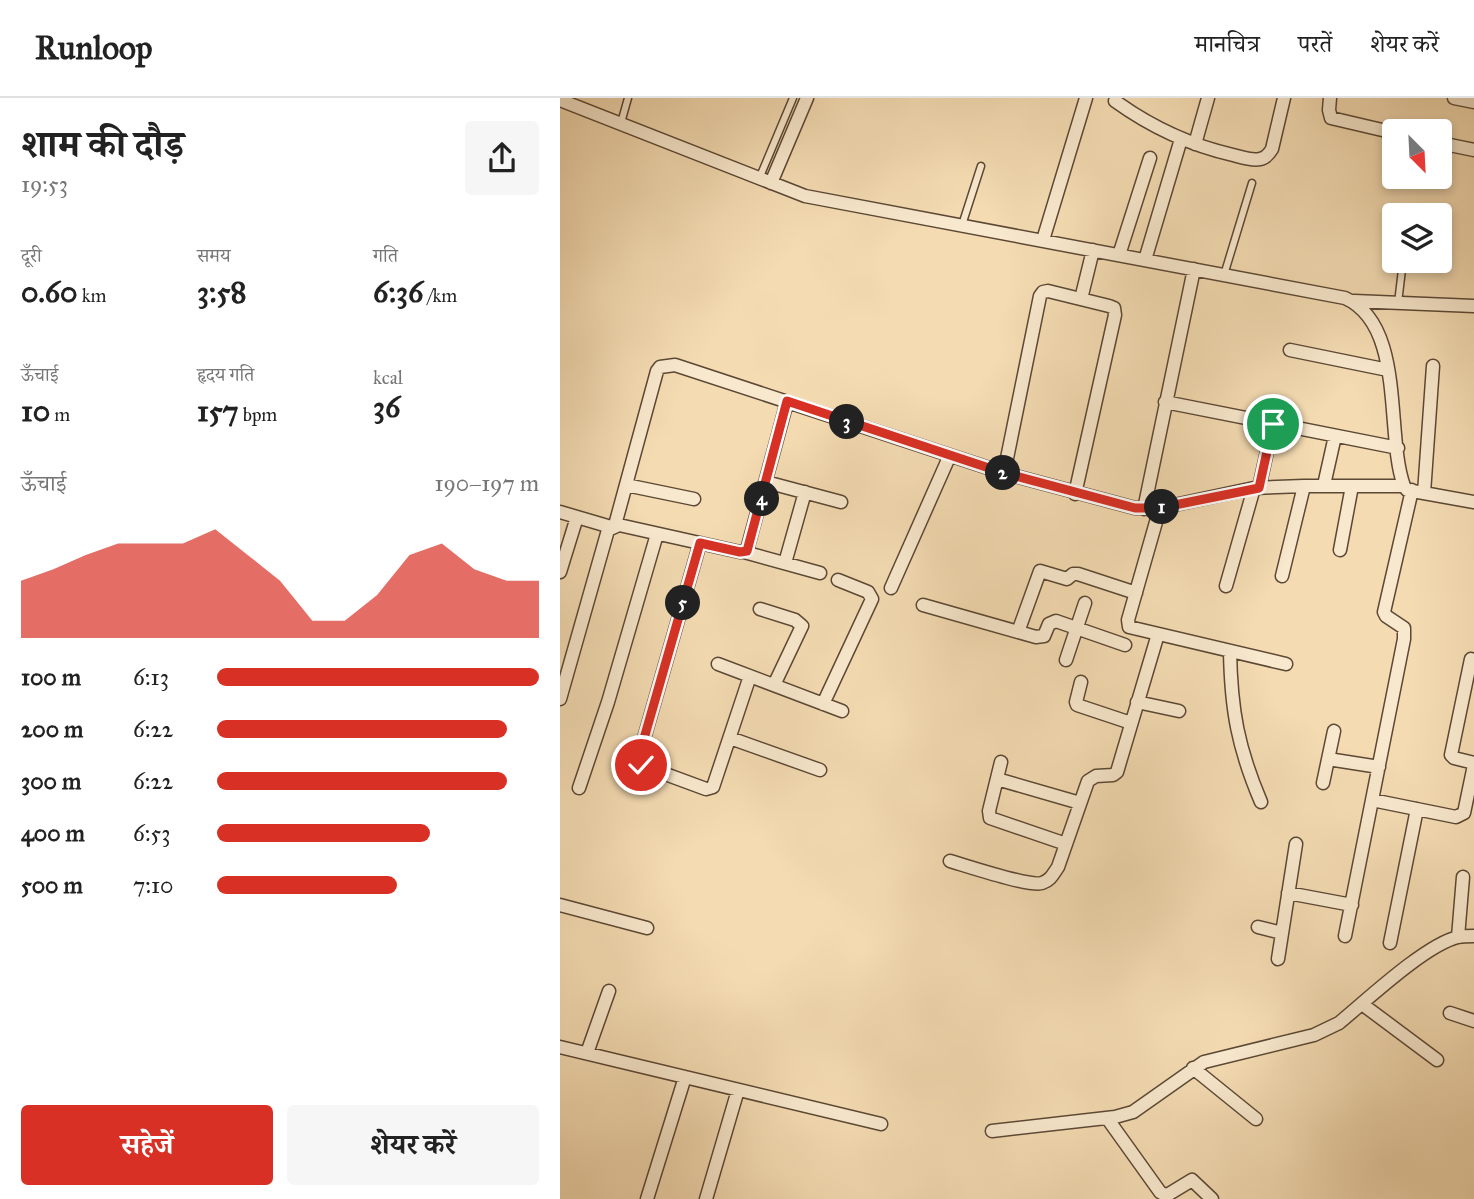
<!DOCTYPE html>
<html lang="hi">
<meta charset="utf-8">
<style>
:root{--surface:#fff;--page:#f6f6f6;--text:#222;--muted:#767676;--line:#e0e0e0;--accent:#d93025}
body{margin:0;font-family:"IM FELL Great Primer","Noto Serif Devanagari",serif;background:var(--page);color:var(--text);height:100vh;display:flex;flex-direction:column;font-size:26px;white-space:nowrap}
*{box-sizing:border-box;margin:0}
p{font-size:23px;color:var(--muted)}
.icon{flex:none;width:38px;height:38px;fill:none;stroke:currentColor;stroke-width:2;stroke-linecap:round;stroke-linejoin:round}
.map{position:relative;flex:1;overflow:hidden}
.panel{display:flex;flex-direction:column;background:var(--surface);width:560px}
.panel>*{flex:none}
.needle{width:46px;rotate:156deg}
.fabs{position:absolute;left:822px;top:21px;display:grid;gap:14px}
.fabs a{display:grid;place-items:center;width:70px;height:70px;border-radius:7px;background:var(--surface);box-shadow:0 4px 10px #0003;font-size:35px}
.pin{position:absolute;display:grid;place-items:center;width:60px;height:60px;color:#fff;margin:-30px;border:4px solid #fff;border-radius:50%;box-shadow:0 2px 7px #0007}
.km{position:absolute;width:35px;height:35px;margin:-18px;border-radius:50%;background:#222;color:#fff;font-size:19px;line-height:35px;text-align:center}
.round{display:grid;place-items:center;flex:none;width:74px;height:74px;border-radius:7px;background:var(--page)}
.head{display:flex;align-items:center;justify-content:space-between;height:119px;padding:0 21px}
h1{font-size:38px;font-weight:700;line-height:52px}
.metrics{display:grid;grid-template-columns:repeat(3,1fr);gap:10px;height:119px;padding:7px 21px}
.metrics div{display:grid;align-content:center}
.metrics b{font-size:30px;font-weight:700}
.metrics small{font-size:19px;font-weight:400}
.metrics p{font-size:19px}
.chart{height:196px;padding:14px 21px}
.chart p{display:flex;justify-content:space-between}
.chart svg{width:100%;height:126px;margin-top:7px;fill:var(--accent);opacity:.7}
.action{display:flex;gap:14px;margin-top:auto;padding:14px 21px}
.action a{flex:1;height:80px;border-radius:7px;background:var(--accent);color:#fff;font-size:28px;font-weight:700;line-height:80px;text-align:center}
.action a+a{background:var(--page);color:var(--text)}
ul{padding:0 21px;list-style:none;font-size:23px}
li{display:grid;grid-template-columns:112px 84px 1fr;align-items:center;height:52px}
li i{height:18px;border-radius:9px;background:var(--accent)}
header{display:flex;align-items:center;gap:42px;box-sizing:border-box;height:98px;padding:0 35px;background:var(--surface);border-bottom:2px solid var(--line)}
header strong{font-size:33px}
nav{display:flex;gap:38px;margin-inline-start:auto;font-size:24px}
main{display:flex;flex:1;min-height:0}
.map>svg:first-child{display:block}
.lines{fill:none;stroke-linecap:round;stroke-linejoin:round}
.lane-casing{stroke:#5c4835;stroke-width:9}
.street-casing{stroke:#5c4835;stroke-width:15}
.lane{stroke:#f8e8cd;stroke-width:6}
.street{stroke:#f8e8cd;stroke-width:12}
.route-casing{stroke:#fff;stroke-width:14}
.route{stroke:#d93025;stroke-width:9}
</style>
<header>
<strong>Runloop</strong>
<nav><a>मानचित्र</a><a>परतें</a><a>शेयर करें</a></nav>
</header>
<main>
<section class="panel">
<div class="head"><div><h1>शाम की दौड़</h1><p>19:53</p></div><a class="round"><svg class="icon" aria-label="share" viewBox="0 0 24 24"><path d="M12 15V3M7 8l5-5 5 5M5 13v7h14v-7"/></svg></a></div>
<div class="metrics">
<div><p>दूरी</p><b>0.60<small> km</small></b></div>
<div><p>समय</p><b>3:58</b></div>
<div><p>गति</p><b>6:36<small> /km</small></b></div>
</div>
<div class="metrics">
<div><p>ऊँचाई</p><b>10<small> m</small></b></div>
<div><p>हृदय गति</p><b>157<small> bpm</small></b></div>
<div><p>kcal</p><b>36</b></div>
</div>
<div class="chart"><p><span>ऊँचाई</span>190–197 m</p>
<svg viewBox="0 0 160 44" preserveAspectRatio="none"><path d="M0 44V24L10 20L20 15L30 11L40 11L50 11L60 6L70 15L80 24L90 38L100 38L110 29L120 15L130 11L140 20L150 24L160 24V44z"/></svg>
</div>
<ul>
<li><b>100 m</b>6:13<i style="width:100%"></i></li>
<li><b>200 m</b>6:22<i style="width:90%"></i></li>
<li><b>300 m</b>6:22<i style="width:90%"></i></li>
<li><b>400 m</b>6:53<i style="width:66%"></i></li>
<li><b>500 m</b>7:10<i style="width:56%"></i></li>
</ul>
<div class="action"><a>सहेजें</a><a>शेयर करें</a></div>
</section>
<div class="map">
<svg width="914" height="1101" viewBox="0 0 914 1101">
<rect width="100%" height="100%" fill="#f4dbb2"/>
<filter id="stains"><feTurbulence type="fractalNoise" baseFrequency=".00286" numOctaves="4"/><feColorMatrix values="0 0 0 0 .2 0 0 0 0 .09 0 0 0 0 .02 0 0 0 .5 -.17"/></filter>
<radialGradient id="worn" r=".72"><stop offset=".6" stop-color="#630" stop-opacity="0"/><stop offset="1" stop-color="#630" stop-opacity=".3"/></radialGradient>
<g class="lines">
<defs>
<path id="lane" d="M61 25 68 0
M199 81 233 0
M402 127 421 68
M664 177 692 85
M838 205 843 163"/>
<path id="street" d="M770 0 769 12 771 20 835 35
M894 0 914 4
M0 2 245 98 785 200C846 227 825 336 844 388L847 392 914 404
M555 3C591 29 629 47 673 57 681 59 692 63 700 61 706 60 709 56 712 51L724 0
M880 45 914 52
M635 46 648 0
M211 85 247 0
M483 142 526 0
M559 157 590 60
M585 162 621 41
M521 201 533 152
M794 203 914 208
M730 252 828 272
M605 304 838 350
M444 375 480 198 483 194 488 193 549 208 554 210 555 217 515 396
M206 384 281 404
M66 387 134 401
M764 387 775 338
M699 390 713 326
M864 395 873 268
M600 410 568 522 569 529 726 566
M584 411 634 171
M0 414 51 429
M55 427 97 273 100 269 115 267 444 375 575 410H600L694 390 744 388H844
M140 445 79 658 81 667 146 691 153 689 190 578
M780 452 792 388
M184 454 260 475
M225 465 245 394
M0 474 17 419
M722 478 744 388
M666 488 694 390
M331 490 390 357
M363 507 476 539 484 538 489 526 496 523 565 547
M200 511 235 522 242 528 214 587
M458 534 480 473 507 481 513 476H518L576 495
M670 553C671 612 678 650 701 704
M911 561 891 657 894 660 914 665
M506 562 525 505
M158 566 282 613
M521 584 516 604 517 607 571 625
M0 601 48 432 59 427 180 454 187 452 227 304
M577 604 619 613
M263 606 312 501 308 494 278 482
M170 640 260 672
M768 661 819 669
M441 664 429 713 430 720 506 746
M437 681 520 705
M763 685 774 633
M19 690 48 604 97 436
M812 702 896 719 904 715 914 667
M390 763C407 768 470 789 482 785 491 782 493 776 498 769L528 683 536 678 553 677 557 674 598 536
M728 795 792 807
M0 807 87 830
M698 829 722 835
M785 838 844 541V530L826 518 824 514 852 392
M898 839 903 779
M830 845 857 711
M718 861 736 746
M802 906 877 962
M890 915 914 923
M0 949 321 1026
M27 955 49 893
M633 970 696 1021
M547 1020 600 1094 605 1097 609 1096 632 1082 652 1101
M432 1033 555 1019 573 1014 644 964 754 937 779 925C807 902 865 847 898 839 903 838 909 838 914 838
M87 1101 125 979
M146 1101 178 992"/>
</defs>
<use href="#lane" class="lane-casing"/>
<use href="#street" class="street-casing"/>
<use href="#lane" class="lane"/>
<use href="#street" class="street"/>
</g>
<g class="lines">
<defs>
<path id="route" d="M81 667 79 658 140 445 180 454 187 453 227 303 444 375 575 410H600L699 390 713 326"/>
</defs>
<use href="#route" class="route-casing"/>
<use href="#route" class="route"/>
</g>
<rect width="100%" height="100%" filter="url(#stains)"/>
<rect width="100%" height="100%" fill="url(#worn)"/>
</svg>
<div class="fabs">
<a><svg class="needle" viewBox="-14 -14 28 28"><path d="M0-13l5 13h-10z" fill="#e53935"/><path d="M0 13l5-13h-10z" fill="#767676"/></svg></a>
<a><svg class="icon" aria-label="layers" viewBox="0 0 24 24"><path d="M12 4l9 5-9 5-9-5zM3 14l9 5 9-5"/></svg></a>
</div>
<div class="pin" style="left:713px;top:326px;background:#1e9e55"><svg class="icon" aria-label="arrive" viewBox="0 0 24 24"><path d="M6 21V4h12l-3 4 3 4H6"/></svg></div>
<div class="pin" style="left:81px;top:667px;background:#d93025"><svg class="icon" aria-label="check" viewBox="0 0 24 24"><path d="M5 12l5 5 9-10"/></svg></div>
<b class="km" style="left:602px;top:409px">1</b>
<b class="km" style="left:443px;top:375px">2</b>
<b class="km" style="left:287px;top:324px">3</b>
<b class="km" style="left:202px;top:401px">4</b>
<b class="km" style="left:123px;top:505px">5</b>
</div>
</main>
